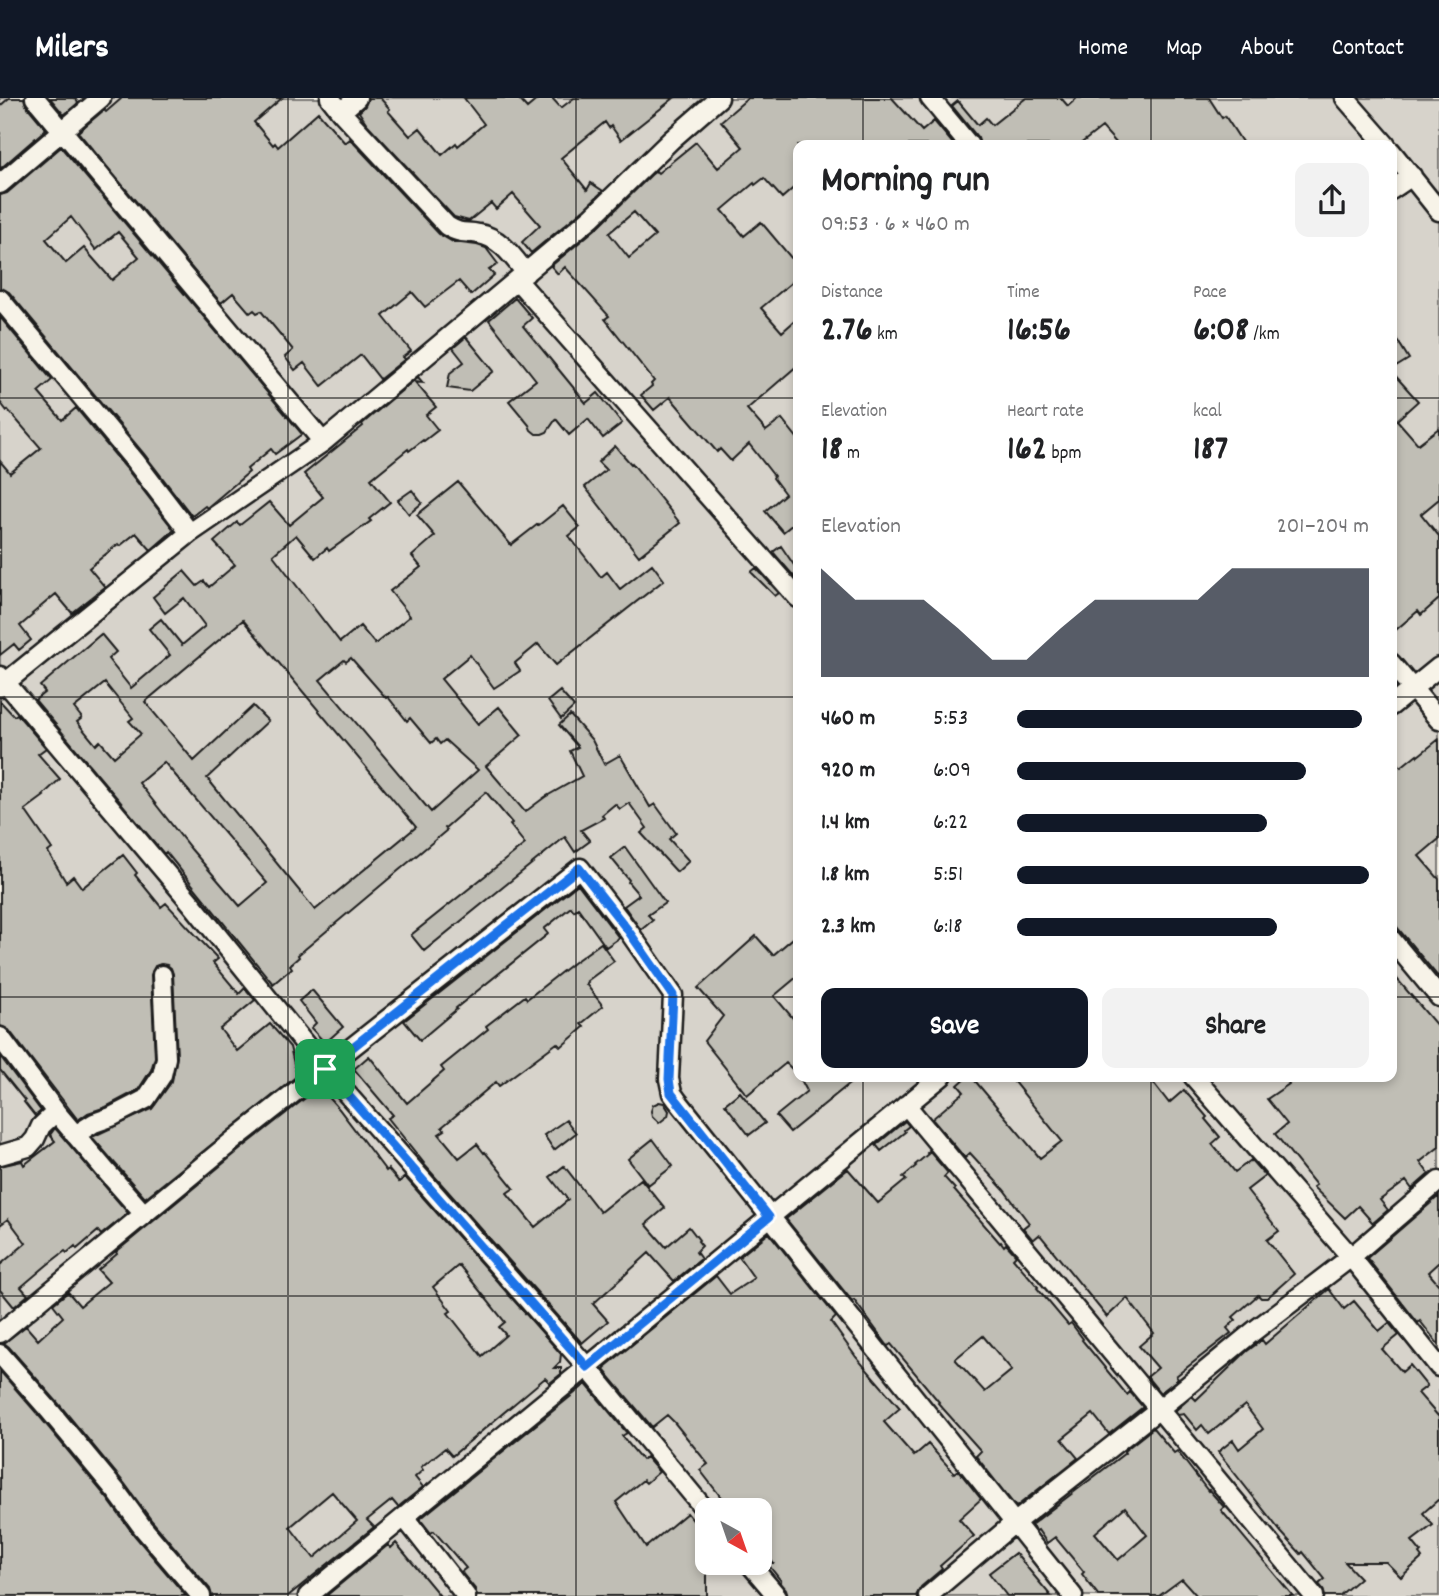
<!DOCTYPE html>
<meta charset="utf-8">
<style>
:root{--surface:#fff;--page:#f2f2f2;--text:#202124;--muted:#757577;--accent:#111827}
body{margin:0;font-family:Dekko,sans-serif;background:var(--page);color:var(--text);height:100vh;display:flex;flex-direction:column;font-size:26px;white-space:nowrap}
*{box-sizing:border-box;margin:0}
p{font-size:23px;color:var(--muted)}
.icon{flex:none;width:38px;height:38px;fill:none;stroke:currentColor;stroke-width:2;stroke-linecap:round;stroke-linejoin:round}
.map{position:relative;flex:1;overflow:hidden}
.panel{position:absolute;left:793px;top:42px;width:604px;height:942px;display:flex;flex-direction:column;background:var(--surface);border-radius:14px;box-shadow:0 4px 10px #0003}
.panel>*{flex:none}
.needle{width:46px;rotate:140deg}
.tools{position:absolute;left:695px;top:1400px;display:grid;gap:14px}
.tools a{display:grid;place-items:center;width:77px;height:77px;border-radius:14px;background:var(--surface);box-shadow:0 4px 10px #0003;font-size:35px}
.pin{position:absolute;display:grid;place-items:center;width:60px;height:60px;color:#fff;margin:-30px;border-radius:14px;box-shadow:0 4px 10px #0006}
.round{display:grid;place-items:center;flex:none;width:74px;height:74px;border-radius:14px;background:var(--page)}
.headline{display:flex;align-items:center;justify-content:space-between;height:119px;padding:0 28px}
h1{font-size:38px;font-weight:700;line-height:52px}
.metrics{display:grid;grid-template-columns:repeat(3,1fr);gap:10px;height:119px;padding:7px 28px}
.metrics div{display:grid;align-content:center}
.metrics b{font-size:35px;font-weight:700}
.metrics small{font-size:19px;font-weight:400}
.metrics p{font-size:19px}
.chart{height:196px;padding:14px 28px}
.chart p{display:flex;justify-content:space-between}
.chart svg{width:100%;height:126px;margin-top:7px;fill:var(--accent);opacity:.7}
.cta{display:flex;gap:14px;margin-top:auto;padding:14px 28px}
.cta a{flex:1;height:80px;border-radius:14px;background:var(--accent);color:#fff;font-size:28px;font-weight:700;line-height:80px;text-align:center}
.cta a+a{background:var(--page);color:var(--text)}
ul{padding:0 28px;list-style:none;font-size:23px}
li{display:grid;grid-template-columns:112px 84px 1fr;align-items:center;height:52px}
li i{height:18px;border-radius:9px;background:var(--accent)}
header{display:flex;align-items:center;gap:42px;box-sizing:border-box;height:98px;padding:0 35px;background:var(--accent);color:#fff}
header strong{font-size:33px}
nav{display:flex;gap:38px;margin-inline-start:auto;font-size:24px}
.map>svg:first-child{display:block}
.green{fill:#d7d3cb;stroke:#7a7874;stroke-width:2;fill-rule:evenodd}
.building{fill:#c0beb5;stroke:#1c1c1c;stroke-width:2;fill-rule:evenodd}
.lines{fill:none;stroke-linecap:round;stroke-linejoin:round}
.street-casing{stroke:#1c1c1c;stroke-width:23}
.street{stroke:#f7f3e8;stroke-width:18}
.route-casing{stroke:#fff;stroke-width:14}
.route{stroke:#1a73e8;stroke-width:9}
.grid{fill:none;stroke:#1c1c1c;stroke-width:2;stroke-opacity:0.55}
</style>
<header>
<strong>Milers</strong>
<nav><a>Home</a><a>Map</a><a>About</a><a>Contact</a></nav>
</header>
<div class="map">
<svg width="1439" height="1498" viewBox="0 0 1439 1498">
<rect width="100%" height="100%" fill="#f7f3e8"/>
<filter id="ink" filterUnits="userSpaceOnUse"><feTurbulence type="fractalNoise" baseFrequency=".0143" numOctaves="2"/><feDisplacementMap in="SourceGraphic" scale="14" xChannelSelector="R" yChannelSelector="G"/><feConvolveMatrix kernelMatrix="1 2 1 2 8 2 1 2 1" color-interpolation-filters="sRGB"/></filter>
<g filter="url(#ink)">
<path class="green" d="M0 0H1439V1498H0ZM798 47H1391V978H798ZM707 1412H760V1465H707Z"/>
<path class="building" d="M9 0H24L26 7 46 31 0 71V8Z
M50 0H75L78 5 64 17Z
M122 0H282L254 24 273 47 275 45 278 49 318 14 345 45 350 41 439 136 453 144 477 147 486 150 498 166 489 172 494 177 471 197 459 183 425 209 412 194 383 218 411 253 403 259 405 261 380 281 361 257 322 288 304 265 295 272 285 259 293 252 261 213 257 215 254 212 250 215 233 195 221 205 78 34 104 12 106 14Z
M368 0H380L390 11 388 13 410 38 420 30 442 57 456 45 458 48 484 26 464 0H518L527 10 539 0H552L561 10 574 0H674L621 42 611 28 609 30 605 24 561 60 587 92 591 85 603 93 584 111 531 155 522 144 540 127 513 96 496 111 491 105 469 123 454 119 367 26 359 14 365 8Z
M748 0H892L922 33 934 23 954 47H798V86L782 100 764 80 755 87 754 85 722 112 744 138 761 124 798 168V179L761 210 782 234 798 220V267L747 311 766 333 782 321 798 341V422L783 434 765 413 785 396 773 380 774 378 749 346 731 363 720 351 717 354 670 299 654 312 641 297 652 288 651 286 654 283 605 221 609 218 565 169 558 176 551 168 599 128 651 77 656 73 658 75 696 44 718 70 743 49 721 23ZM634 114 655 138 629 160 609 135Z
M1026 0H1061L1068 8 1077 0H1209L1222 20 1225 18 1244 47H1118L1102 29 1079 47H980L978 40 952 8 958 3 978 27 986 20 992 27Z
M61 49 302 336 275 356 271 351 247 371 249 374 222 397 209 408 207 410 205 408 192 418 144 356 9 194 0 190V97L7 95ZM71 119 96 152 118 134 139 159 112 182 84 150 66 165 46 141Z
M515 200 532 220 523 228 586 305 598 295 622 325 603 340 588 321 569 337 556 321 547 334 542 336H536L531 332 529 327 509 303 536 282 489 222Z
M0 219 52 282 38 294 62 322 76 310 126 370 174 432 151 452 136 435 120 448 118 446 89 470 105 489 72 515 56 496 32 516 33 517 20 528 31 542 19 552 14 546 0 557V363L10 375 41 350 8 312 7 313 0 304Z
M1391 232 1409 261 1391 272Z
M466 239 494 273 470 293 447 290 450 275 464 264 453 250Z
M1391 273 1418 303 1397 322 1418 346 1439 330V401L1421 416 1439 438V501L1421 517 1418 513 1391 536Z
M418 279 423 285 415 284 436 309 426 317 438 332 424 343 423 342 409 353 408 351 371 381 390 404 369 421 371 423 329 453 327 450 315 460 296 437 273 457 340 544 360 528 375 546 410 518 390 493 421 469 412 458 435 438 417 417 458 384 511 447 538 426 539 427 563 408 580 429 569 438 601 479 607 474 620 491 652 466 664 482 556 567 538 546 515 565 520 573 494 590 470 557 441 581 478 626 499 609 522 637 486 668 525 714 545 699 582 678 570 653 578 649 559 627 570 617 592 642 604 666 620 657 650 709 655 706 676 735 669 741 689 763 677 774 641 735 647 730 629 705 620 711 615 706 602 717 604 720 581 732 590 743 575 754 565 739 424 853 411 837 525 746 510 727 512 725 486 694 445 730 447 732 298 857 299 859 290 867 292 870 273 886 191 785 166 754 164 756 35 602 45 594 40 588 101 536 116 554 108 561 131 590 170 557 149 531 161 521 182 547 205 528 184 500 165 515 153 499 184 473 197 488 204 483 209 489 235 467 214 444 237 424 240 427 269 404 289 427 323 399 304 376 363 328 362 326ZM243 522 416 729 315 812 207 680 268 623 253 608 194 663 145 604ZM351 560 386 600 388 599 407 623 410 620 431 645 436 641 440 646 445 642 478 672 431 714 320 582 344 562 346 564ZM105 585 133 620 129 623 141 636 114 659 100 643 96 647 77 624 82 620 74 610ZM164 664 267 785 240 808 191 751 139 685Z
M615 348 631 366 632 365 680 425 639 458 585 389 606 372 598 364Z
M412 392 422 405 409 416 398 402Z
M781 448 798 473 797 482 773 454Z
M756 470 779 495 775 498 751 474Z
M560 593 574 609 561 621 548 603Z
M0 603 14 618 17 616 46 650 38 656 60 681 43 697 44 698 25 712 52 751 48 754 66 784 73 778 82 790 123 757 137 775 135 777 161 809 166 805 218 861 213 865 239 896 245 890 255 902 220 931 237 953 270 926 290 949 297 978 145 1100 92 1039 152 1011 172 983 177 959 173 876 171 870 167 867 161 866 155 868 151 877 155 959 151 972 138 992 106 1009 88 1015 78 1022 9 932 0 928Z
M1439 641V741L1419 758 1439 781V880L1391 822V658L1401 669 1417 656 1418 658Z
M625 749 665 805 648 817 653 822 641 832 624 808 639 797 628 784 629 782 611 760Z
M578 786 619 840 606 849 578 810 574 813 571 809 544 831 548 836 456 910 457 911 420 942 404 923Z
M798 836V878L774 898 798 926V977L786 965 747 997 704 943 723 918 698 890 756 838 773 857Z
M601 845 614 863 587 883 588 884 586 886 603 908 581 926 584 929 561 949 557 945 499 988 496 984 442 1029 445 1032 439 1036 459 1060 477 1046 484 1055 485 1054 514 1090 507 1095 535 1129 568 1102 550 1079 564 1068 600 1114 641 1081 665 1110 646 1126 666 1149 689 1129 699 1142 698 1143 702 1148 696 1154 701 1161 674 1183 649 1155 593 1206 608 1223 582 1245 422 1064H423L388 1020 393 1017 354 971 369 958 407 1005 444 973 441 969 488 931 486 928 525 898 527 901 573 865Z
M1391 874 1439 930V1049L1420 1064 1429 1076 1412 1091 1406 1083 1380 1102 1388 1112 1373 1125 1358 1108 1345 1120 1313 1089 1316 1087 1275 1036 1287 1026 1267 1001 1289 986 1284 978H1391Z
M312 892 343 929 325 945 311 930 316 925 299 903Z
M0 958 41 1013 35 1018 24 1004 25 1003 0 972Z
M799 978H859L790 1034 776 1018 807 993Z
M968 978H971L1040 1060 1062 1043 1009 978H1148L1169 1005 1184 992 1207 1019 1205 1021 1220 1039 1212 1046 1235 1074 1251 1062 1265 1078 1247 1092 1279 1133 1267 1142 1294 1176 1267 1200H1261L1258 1197 1233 1219 1236 1222 1227 1230 1231 1235 1176 1278 1178 1281 1160 1295 1147 1279 1158 1270 1139 1248 1154 1235 1127 1200 1107 1219 1041 1138 1039 1137 1033 1142 1023 1130 1029 1125 1004 1092 970 1055 965 1060 932 1021 964 994 958 987Z
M318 990 325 998 327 997 339 1011 386 1073 388 1071 399 1084 405 1079 561 1256 560 1264 554 1270H561V1276L550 1285 545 1280 452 1358 445 1350 421 1369 423 1372 415 1379 423 1389 398 1409 392 1402 367 1422 374 1429 288 1498H212L210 1491 152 1423 125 1386 58 1305 9 1249 4 1245 26 1228 38 1242 63 1219 53 1206 68 1194 80 1208 109 1184 98 1172 117 1156 116 1154 242 1050ZM459 1167 505 1224 499 1229 506 1237 482 1258 448 1215 451 1213 433 1189ZM332 1394 357 1423 314 1460 290 1429Z
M740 994 765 1025 749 1037 725 1006Z
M659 1004 664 1005 669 1013 668 1018 659 1025 652 1018 651 1013 653 1007Z
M566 1022 576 1035 554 1052 544 1037Z
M905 1023 909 1028 904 1032 905 1034 881 1053 876 1047Z
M55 1030 128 1115 101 1137 98 1133 77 1151 75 1148 67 1155 65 1153 47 1167 21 1189 28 1197 14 1209 0 1192V1167L26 1145 8 1121 0 1127V1068L22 1063 24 1067 55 1043 50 1037Z
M653 1041 673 1068 648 1087 628 1061Z
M929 1053 948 1075 944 1079 955 1091 954 1092 1000 1145 1001 1144 1004 1148 1006 1146 1016 1157 1013 1160 1038 1189 1037 1190 1068 1227 1071 1225 1083 1241 1082 1242 1127 1297 1130 1294 1143 1309 1109 1336 1093 1316 1062 1341 1078 1360 1016 1409 976 1358 981 1353 938 1305 939 1304 891 1246 888 1248 854 1202 852 1203 786 1121 848 1071 878 1105 906 1082 903 1079 916 1068 915 1067 928 1056 927 1055ZM983 1238 1012 1272 985 1294 955 1261Z
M1439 1098V1164L1428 1174 1439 1187V1247L1420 1223 1418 1225 1367 1160Z
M769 1135 836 1219 831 1224 856 1259 900 1310 884 1324 914 1358 928 1346 954 1375 958 1372 981 1401 959 1421 974 1438 940 1468 942 1471 921 1489 916 1498H788L786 1491 780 1484 781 1483 767 1465H773L760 1447V1412H731L700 1372 708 1366 674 1324 667 1317 652 1329 604 1272 606 1270 605 1269 716 1178 730 1196 754 1180 739 1159Z
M1329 1191 1344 1211 1354 1203 1379 1233 1389 1225 1399 1237 1382 1251 1402 1274 1410 1267 1427 1288 1418 1295 1439 1319V1401L1423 1415 1433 1427 1412 1443 1421 1454 1419 1456 1422 1460 1401 1479 1386 1464H1345L1360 1480 1339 1498H1325L1323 1491 1319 1486 1325 1481 1303 1454 1301 1456 1281 1434 1218 1354 1233 1342 1239 1351 1263 1331 1245 1307 1209 1336 1202 1327 1197 1332 1184 1316 1178 1317 1175 1313 1192 1298 1196 1302 1246 1254 1262 1242 1265 1246Z
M0 1273 40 1319 107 1400 134 1437 186 1498H0Z
M586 1286 627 1335 622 1338 642 1362 646 1359 659 1374 646 1385 643 1382 616 1404 646 1449 687 1415 696 1426 698 1424 707 1436V1465H710L707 1467V1498H477L475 1491 461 1474 466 1470 434 1433 431 1435 420 1421Z
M1153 1330 1174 1355 1177 1353 1208 1393 1209 1392 1224 1409 1221 1412 1293 1498H1197L1182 1481 1159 1498H1099L1082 1476 1084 1474 1055 1439 1047 1445 1038 1432 1036 1433 1031 1427 1125 1355 1124 1353ZM1125 1409 1147 1437 1118 1462 1095 1435Z
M396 1445 440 1498H326L388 1447 391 1450Z
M1015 1455 1051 1498H1007L989 1475Z"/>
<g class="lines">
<defs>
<path id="street" d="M35 0 323 344
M330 0 341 14 447 128C462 137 464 133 479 136 500 139 514 160 526 175
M930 0 969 47
M1345 0 1386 47
M341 14 357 0
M1391 53 1439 113
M0 86 101 0
M1391 92 1412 78
M517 182 798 500
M0 201 135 363 190 435
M1391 565 1439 622
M0 578 192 806 325 971 587 1269 707 1414
M0 589 190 435 323 344 592 119 671 42 719 0
M1391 608 1439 569
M1391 841 1439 899
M0 939 56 1014 106 1073 144 1116
M1193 978 1351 1159 1439 1269
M906 1007 1314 1498
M75 1037 94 1025 111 1019 146 1001 162 977 166 960 162 877
M0 1057 28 1049 35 1041 41 1028 56 1014
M0 1235 235 1041 580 770 627 831 673 897 669 981 672 995 677 1002 1073 1498
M0 1256 49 1312 116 1393 143 1430 201 1498
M404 1419 466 1498
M749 1465 777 1498
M308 1498 942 978
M928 1498 1013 1426 1159 1311 1254 1233 1351 1159 1439 1083"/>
</defs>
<use href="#street" class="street-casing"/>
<use href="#street" class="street"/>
</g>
</g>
<g class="lines" filter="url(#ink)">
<defs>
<path id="route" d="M579 770 627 831 673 897 669 981 671 995 769 1119 587 1269 325 971Z"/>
</defs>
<use href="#route" class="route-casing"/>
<use href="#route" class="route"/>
</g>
<path class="grid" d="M288 0V1498M576 0V1498M863 0V47M1151 0V47M0 300H798M1391 300H1439M0 599H798M1391 599H1439M0 899H798M1391 899H1439M863 978V1498M1151 978V1498M0 1198H1439"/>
</svg>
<div class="tools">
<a><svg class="needle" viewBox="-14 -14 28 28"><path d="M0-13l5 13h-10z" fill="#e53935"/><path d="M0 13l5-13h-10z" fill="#757577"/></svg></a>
</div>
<div class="pin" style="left:325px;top:971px;background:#1e9e55"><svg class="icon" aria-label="arrive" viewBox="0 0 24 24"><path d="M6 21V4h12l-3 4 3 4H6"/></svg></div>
<section class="panel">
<div class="headline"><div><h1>Morning run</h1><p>09:53 · 6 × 460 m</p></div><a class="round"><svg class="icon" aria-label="share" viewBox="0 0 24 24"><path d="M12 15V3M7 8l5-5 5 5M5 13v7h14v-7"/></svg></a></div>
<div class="metrics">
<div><p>Distance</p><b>2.76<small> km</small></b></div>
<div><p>Time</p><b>16:56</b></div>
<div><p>Pace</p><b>6:08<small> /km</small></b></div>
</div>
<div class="metrics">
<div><p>Elevation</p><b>18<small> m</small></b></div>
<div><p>Heart rate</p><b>162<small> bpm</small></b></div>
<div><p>kcal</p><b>187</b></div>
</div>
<div class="chart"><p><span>Elevation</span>201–204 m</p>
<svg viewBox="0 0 160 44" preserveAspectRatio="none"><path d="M0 44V6L10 17L20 17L30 17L40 27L50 38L60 38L70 27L80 17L90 17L100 17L110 17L120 6L130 6L140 6L150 6L160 6V44z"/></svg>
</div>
<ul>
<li><b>460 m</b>5:53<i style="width:98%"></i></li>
<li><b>920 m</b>6:09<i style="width:82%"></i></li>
<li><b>1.4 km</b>6:22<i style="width:71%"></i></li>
<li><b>1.8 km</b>5:51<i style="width:100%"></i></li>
<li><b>2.3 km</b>6:18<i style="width:74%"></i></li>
</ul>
<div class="cta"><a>Save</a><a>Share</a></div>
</section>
</div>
